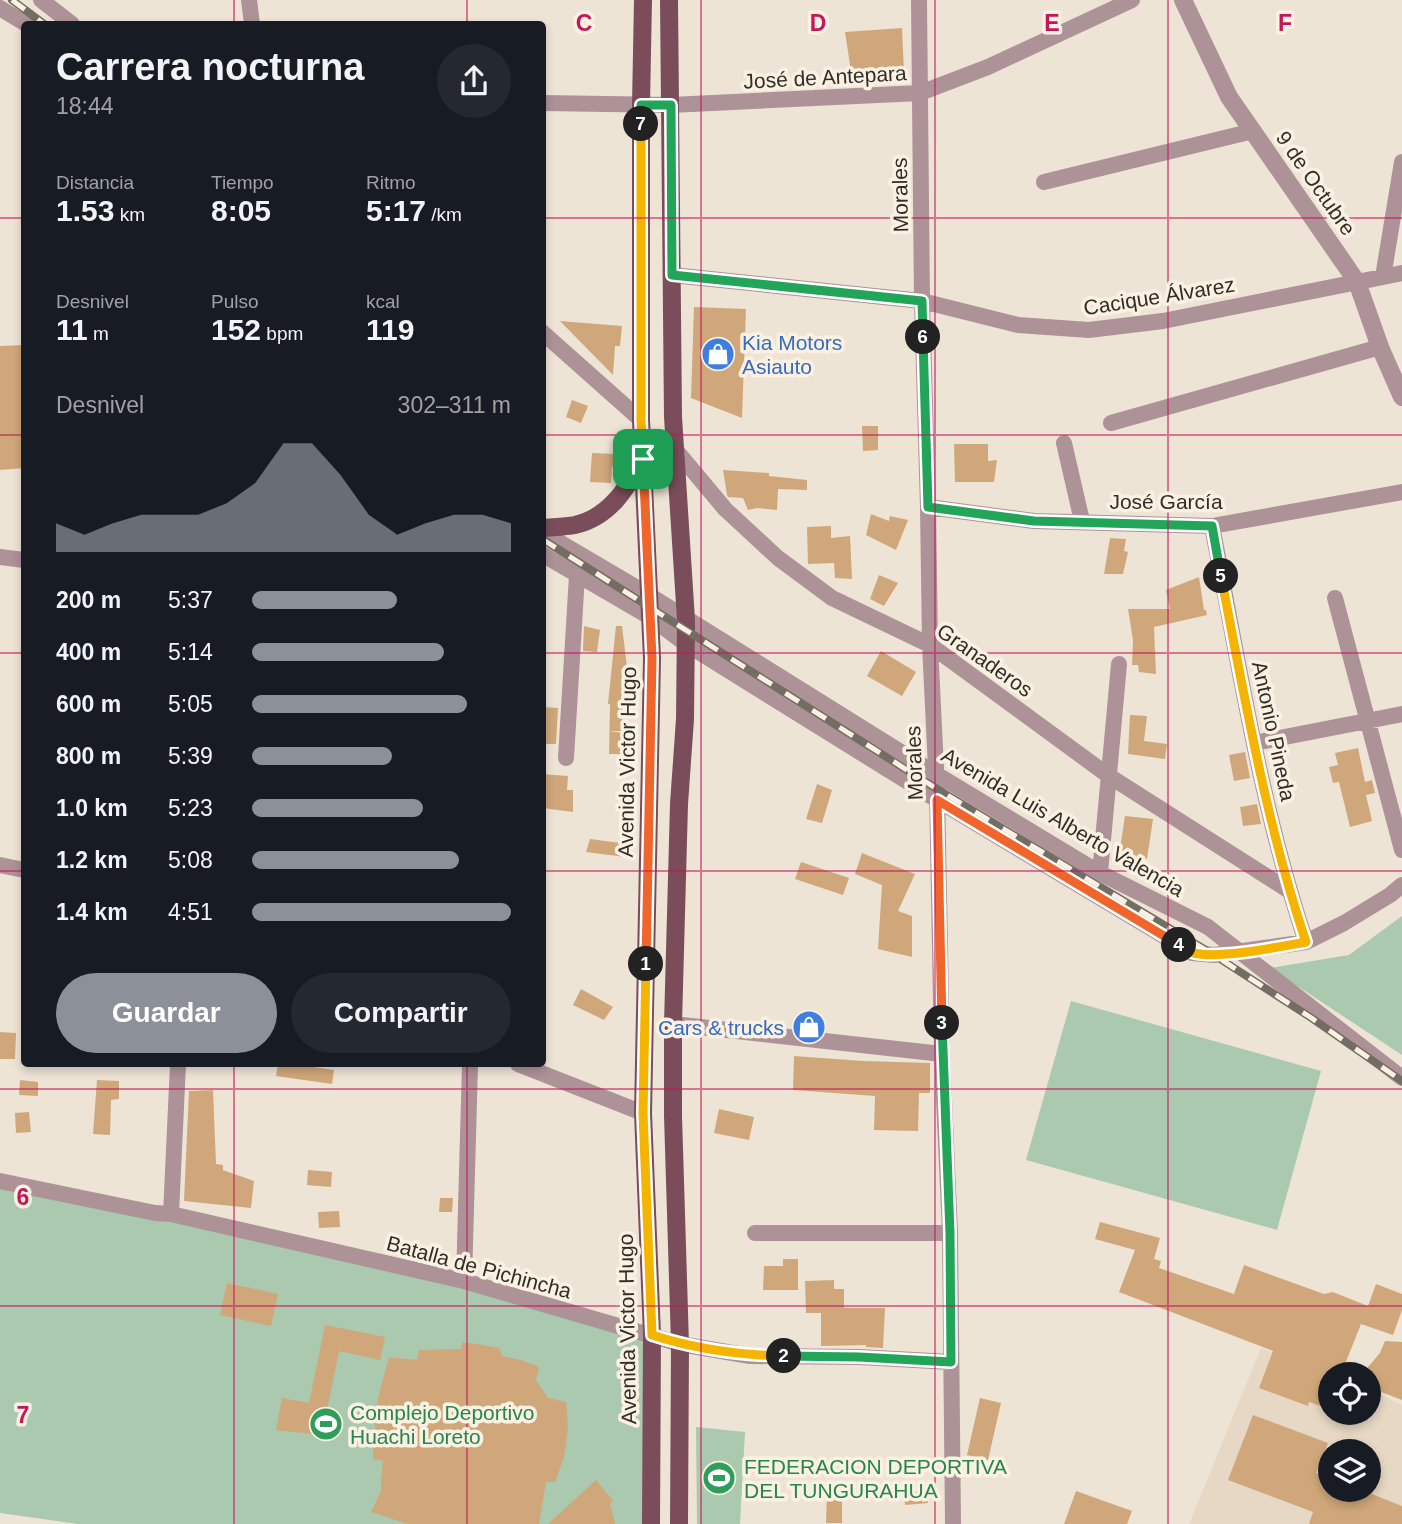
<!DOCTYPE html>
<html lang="es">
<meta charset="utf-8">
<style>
:root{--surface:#171b24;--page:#242831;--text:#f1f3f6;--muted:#9ea1a6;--accent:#8c9099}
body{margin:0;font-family:Arial,sans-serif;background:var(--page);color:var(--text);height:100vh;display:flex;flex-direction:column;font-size:26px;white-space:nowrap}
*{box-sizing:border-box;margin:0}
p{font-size:23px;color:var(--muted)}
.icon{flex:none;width:38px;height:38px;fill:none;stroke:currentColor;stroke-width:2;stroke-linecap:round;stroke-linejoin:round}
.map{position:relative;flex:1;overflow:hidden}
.details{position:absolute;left:21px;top:21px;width:525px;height:1046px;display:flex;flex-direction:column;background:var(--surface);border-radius:7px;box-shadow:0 4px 10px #0003}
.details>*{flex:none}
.buttons{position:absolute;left:1318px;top:1362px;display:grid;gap:14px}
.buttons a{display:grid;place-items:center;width:63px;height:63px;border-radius:50%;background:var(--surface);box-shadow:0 4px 10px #0003;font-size:35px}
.pin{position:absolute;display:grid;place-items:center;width:60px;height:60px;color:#fff;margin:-30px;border-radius:14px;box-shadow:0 4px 10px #0006}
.km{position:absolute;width:35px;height:35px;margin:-18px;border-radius:50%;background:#222;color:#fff;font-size:19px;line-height:35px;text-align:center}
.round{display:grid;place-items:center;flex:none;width:74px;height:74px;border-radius:37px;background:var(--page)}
.headline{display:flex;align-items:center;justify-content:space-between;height:119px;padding:0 35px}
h1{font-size:38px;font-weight:700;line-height:52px}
.metrics{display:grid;grid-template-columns:repeat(3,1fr);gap:10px;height:119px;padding:7px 35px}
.metrics div{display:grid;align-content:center}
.metrics b{font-size:30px;font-weight:700}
.metrics small{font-size:19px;font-weight:400}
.metrics p{font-size:19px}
.chart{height:196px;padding:14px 35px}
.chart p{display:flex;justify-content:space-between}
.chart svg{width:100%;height:126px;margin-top:7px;fill:var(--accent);opacity:.7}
.action{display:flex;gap:14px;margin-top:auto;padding:14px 35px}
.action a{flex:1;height:80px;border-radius:42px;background:var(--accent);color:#fff;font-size:28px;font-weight:700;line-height:80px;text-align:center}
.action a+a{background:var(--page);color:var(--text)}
ul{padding:0 35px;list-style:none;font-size:23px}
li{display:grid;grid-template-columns:112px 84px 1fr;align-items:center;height:52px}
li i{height:18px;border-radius:9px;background:var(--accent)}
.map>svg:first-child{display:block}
.built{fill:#e6d8c4;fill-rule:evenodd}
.green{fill:#aac9ae}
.building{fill:#cfa77a}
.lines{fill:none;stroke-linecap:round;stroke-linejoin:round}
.minor{stroke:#ad9298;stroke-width:16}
.tertiary{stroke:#ad9298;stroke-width:18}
.primary{stroke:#7b4d5a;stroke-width:18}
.rail-casing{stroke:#736d64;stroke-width:8}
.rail{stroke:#fbf1e3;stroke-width:5;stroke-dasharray:16;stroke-linecap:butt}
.split-1-casing{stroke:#fff;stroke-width:14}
.split-2-casing{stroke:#fff;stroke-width:14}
.split-3-casing{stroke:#fff;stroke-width:14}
.split-4-casing{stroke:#fff;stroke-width:14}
.split-5-casing{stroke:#fff;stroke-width:14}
.split-6-casing{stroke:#fff;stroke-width:14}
.split-7-casing{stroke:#fff;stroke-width:14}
.split-8-casing{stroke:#fff;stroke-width:14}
.split-1{stroke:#f0652b;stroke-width:9}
.split-2{stroke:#f5b400;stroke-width:9}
.split-3{stroke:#22a559;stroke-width:9}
.split-4{stroke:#f0652b;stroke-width:9}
.split-5{stroke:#f5b400;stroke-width:9}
.split-6{stroke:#22a559;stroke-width:9}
.split-7{stroke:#22a559;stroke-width:9}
.split-8{stroke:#f5b400;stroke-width:9}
.grid{fill:none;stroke:#c2185b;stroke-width:2;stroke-opacity:0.55}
.labels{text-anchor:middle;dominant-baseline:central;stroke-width:7;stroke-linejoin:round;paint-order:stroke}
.street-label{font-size:21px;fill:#312d27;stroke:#fbf1e3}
.shop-label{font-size:21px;fill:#366cbe;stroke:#fbf1e3;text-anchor:start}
.leisure-label{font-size:21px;fill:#27864d;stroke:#fbf1e3;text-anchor:start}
.grid-label{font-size:23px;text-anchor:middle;font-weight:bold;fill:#c2185b;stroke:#fbf1e3;stroke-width:7;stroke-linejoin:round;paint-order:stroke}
</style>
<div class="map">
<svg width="1402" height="1524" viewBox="0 0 1402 1524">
<rect width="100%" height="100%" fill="#eee4d6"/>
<path class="built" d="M1261 1348 1330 1375V1412H1368L1369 1389 1402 1405V1524H1189ZM1330 1451H1368V1489H1330Z"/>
<path class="green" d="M1402 916V1055L1270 968 1349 955Z
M1071 1001 1321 1071 1277 1230 1026 1160Z
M0 1181 464 1281 652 1335 651 1524H78L0 1513Z
M696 1427 745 1432 740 1524H697Z"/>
<path class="building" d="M902 28 904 72 852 78 845 32Z
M694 307 746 309 742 418 691 398Z
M560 321 622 326 620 346H615L613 375Z
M24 345V468L0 470V346Z
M572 400 588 406 581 423 566 417Z
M862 426H878V450L863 451Z
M954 444H988V461L997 460 994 482H955Z
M592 453 616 454V467H612L611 483 590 482Z
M723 470 769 473V476L807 480V490L778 489 777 510 757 508 748 510 743 498 728 497 727 495Z
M871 514 889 521 890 516 908 520 896 550 866 535Z
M831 526V538L850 536 852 579 835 578 834 563 808 564 807 527Z
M1110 538 1126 539 1124 551 1128 552 1123 574H1104Z
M879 575 898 583 884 606 870 599Z
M1199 577 1204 610H1206L1207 615 1154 627 1156 674 1139 672 1138 665H1132L1133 640 1128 609H1170L1166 590Z
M584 626 600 630 597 652 583 651Z
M616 626H622L627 667 625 705H623L622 731H610L635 735V754H609L610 704H608Z
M881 651 916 672 902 696 867 676Z
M542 707 558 708 556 744H542Z
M1130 715 1147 716 1144 741 1167 744 1165 759 1128 754Z
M1358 748 1365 782 1372 780 1375 793 1366 795 1372 821 1350 827 1339 782 1333 783 1329 767 1338 765 1335 753Z
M1245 752 1250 778 1234 781 1229 755Z
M542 774 568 776 567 790H573V812L542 808Z
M817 784 832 790 822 823 806 819Z
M1257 804 1261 824 1243 826 1240 807Z
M1125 816 1153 819 1147 859 1119 855Z
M590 839 628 844 625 857 586 852Z
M862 853 915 874 898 911 912 916V957L878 949 882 885 855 874Z
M801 862 849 878 843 895 795 879Z
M581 989 613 1007 604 1020 573 1005Z
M0 1032 16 1033 15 1059H0Z
M794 1056 863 1061 930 1063V1093H919L918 1131 874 1130 875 1096 793 1090Z
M278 1064H293L334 1070 332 1084 276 1076Z
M20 1080 38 1082V1096L19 1095Z
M97 1080 119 1081V1099L111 1100 110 1135 93 1134Z
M213 1090 216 1164 223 1165V1170L254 1181 251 1208 184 1201 189 1091Z
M719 1109 754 1117 749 1140 714 1133Z
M29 1112 31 1132 16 1133 15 1113Z
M308 1170 332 1172 331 1187 307 1185Z
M440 1198H453L452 1212H439Z
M339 1211 340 1227 319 1228 318 1212Z
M1100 1222 1160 1238 1154 1259 1161 1261 1159 1268 1234 1294 1244 1265 1324 1294 1333 1292 1368 1306 1376 1284 1402 1294V1310L1393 1335 1361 1324 1341 1374H1330V1400L1327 1408 1309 1402 1308 1406 1259 1388 1273 1351 1119 1292 1135 1250 1095 1239Z
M783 1259H798V1290H763L764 1266H783Z
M834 1280V1289H844V1308H885L883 1348 866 1347V1345L821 1346V1313H806L805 1281Z
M227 1283 278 1294 271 1326 220 1315Z
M325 1325 385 1337 380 1360 339 1351 322 1435 276 1430 282 1398 309 1403Z
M1385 1341 1402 1342V1400L1368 1387V1367L1380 1353Z
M463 1342 499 1348 502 1356 521 1360 539 1367 536 1380 548 1398 566 1402 568 1427 564 1457 555 1482H546L539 1524H408L371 1512 381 1491V1480L383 1461 373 1459 374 1436 378 1398 389 1357 417 1360 419 1350 461 1349Z
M980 1398 1001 1403 988 1460 967 1455Z
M1253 1415 1328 1443 1316 1473 1330 1478V1489H1359L1402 1506V1524H1309L1313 1512 1228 1480Z
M596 1480 613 1501 610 1504 615 1524H548Z
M928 1491V1503L905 1505 904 1492Z
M1076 1491 1132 1511 1127 1524H1064Z
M827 1493H842V1523H826Z"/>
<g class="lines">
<path class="minor" d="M41 0 72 24
M249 0 252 24
M919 0 922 301 928 507 930 645 937 789 942 1054 950 1233 953 1524
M0 8 26 24
M542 103 671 105 920 93 988 67 1132 0
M1044 182 1253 131
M672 275 922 301 1018 325 1089 330 1163 321 1402 273
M1383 277 1402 162
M542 332 641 420
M1111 423 1380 347
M1064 443 1082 521
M674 448 725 509 778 558 832 598 930 645 1109 776 1288 890
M928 507 1034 521 1212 526 1402 492
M1212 526C1239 665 1261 807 1306 942
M542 532 649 595 936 774 1100 873 1208 927 1402 1078
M542 554 650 617 686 644 937 800 1192 953 1214 955 1306 942 1344 923 1390 895 1402 885
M0 557 24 560
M1335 598 1402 850
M1254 743 1402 714
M566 758 577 575
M0 865 24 870
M1100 873 1119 664
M673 1024 942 1054
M518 1064 643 1113
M0 1181 155 1213 171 1214 464 1281 680 1344 750 1356 859 1357 951 1362
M171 1214 178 1064
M755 1233H950
M464 1281 470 1064"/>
<path class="tertiary" d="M1183 0 1229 97 1357 282 1380 347 1402 397"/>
<path class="primary" d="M643 0 641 105V420L652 658 643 1113 652 1335 651 1524
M669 0 673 417 686 620 685 719 679 804 673 1024V1116L680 1344 679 1524
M542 528C553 527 565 527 575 525 610 517 627 488 643 459"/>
<defs>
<path id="rail" d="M12 0 44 24
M542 539 937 789 1214 955 1310 1017 1402 1081"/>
</defs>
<use href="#rail" class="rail-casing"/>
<use href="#rail" class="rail"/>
</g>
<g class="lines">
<defs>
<path id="split-1" d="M643 459 652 658 646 964"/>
<path id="split-2" d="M646 964 643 1113 652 1335C695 1349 739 1355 784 1356"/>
<path id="split-3" d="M784 1356 859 1357 951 1362 950 1233 942 1023"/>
<path id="split-4" d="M942 1023 937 800 1179 945"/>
<path id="split-5" d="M1179 945C1183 948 1189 952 1194 953 1220 959 1278 947 1306 942 1266 823 1245 699 1221 576"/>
<path id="split-6" d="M923 337 928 507 1034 521 1212 526 1221 576"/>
<path id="split-7" d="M641 124V105H671L672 275 922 301 923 337"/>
<path id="split-8" d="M641 124V420L643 459"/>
</defs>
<use href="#split-1" class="split-1-casing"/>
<use href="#split-2" class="split-2-casing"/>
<use href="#split-3" class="split-3-casing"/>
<use href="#split-4" class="split-4-casing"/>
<use href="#split-5" class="split-5-casing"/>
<use href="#split-6" class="split-6-casing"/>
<use href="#split-7" class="split-7-casing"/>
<use href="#split-8" class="split-8-casing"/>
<use href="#split-1" class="split-1"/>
<use href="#split-2" class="split-2"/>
<use href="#split-3" class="split-3"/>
<use href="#split-4" class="split-4"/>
<use href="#split-5" class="split-5"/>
<use href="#split-6" class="split-6"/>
<use href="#split-7" class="split-7"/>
<use href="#split-8" class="split-8"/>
</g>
<path class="grid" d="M234 0V24M467 0V24M701 0V1524M935 0V1524M1168 0V1524M0 218H24M542 218H1402M0 435H24M542 435H1402M0 653H24M542 653H1402M0 871H24M542 871H1402M234 1064V1524M467 1064V1524M0 1089H1402M0 1306H1402"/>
<defs>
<symbol id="shop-disc" viewBox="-11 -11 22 22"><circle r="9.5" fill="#3f7fe0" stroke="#fbf1e3"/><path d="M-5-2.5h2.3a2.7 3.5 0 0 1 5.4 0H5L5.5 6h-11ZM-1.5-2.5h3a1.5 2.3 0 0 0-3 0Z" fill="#fff"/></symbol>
<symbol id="stadium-disc" viewBox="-11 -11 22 22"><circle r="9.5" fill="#2e9e5b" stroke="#fbf1e3"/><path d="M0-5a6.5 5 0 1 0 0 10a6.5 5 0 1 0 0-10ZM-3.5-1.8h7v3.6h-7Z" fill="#fff"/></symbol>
</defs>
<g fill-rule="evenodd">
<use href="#shop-disc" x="699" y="335" width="38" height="38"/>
<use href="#shop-disc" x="790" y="1008" width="38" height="38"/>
<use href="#stadium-disc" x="307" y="1405" width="38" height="38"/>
<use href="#stadium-disc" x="700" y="1459" width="38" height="38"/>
</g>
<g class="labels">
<g class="street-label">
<text transform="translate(825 77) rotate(-3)">José de Antepara</text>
<text transform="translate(1316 183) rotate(55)">9 de Octubre</text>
<text transform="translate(900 195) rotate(-91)">Morales</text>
<text transform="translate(1159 296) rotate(-9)">Cacique Álvarez</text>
<text x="1166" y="501">José García</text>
<text transform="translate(985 660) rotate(35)">Granaderos</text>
<text transform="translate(1274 731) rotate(78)">Antonio Pineda</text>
<text transform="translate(627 762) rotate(-89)">Avenida Victor Hugo</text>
<text transform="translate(914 763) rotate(-92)">Morales</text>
<text transform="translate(1063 822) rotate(30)">Avenida Luis Alberto Valencia</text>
<text transform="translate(479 1267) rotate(15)">Batalla de Pichincha</text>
<text transform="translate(627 1329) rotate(-91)">Avenida Victor Hugo</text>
</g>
<g class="shop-label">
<text x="742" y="342">Kia Motors<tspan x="742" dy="24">Asiauto</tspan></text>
<text x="784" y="1027" text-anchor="end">Cars &amp; trucks</text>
</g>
<g class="leisure-label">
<text x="350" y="1412">Complejo Deportivo<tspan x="350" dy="24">Huachi Loreto</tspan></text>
<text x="744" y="1466">FEDERACION DEPORTIVA<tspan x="744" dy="24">DEL TUNGURAHUA</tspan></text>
</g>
</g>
<g class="grid-label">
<text x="584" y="31">C</text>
<text x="818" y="31">D</text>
<text x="1052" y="31">E</text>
<text x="1285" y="31">F</text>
<text x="23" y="1205">6</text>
<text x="23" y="1423">7</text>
</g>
</svg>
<div class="buttons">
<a><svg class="icon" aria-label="locate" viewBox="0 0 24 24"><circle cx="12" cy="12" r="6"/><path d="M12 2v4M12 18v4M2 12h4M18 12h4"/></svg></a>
<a><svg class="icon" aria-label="layers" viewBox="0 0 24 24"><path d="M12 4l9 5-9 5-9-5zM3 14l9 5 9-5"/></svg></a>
</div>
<div class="pin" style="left:643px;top:459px;background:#1e9e55"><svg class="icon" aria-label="arrive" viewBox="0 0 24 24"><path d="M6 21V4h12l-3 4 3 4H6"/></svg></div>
<b class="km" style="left:646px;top:964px">1</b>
<b class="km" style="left:784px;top:1356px">2</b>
<b class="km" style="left:942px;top:1023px">3</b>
<b class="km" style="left:1179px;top:945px">4</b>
<b class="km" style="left:1221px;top:576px">5</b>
<b class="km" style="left:923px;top:337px">6</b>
<b class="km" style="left:641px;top:124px">7</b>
<section class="details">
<div class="headline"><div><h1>Carrera nocturna</h1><p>18:44</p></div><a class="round"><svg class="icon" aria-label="share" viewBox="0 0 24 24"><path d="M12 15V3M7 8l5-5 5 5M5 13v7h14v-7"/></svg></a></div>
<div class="metrics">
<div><p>Distancia</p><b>1.53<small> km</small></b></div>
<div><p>Tiempo</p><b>8:05</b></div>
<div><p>Ritmo</p><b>5:17<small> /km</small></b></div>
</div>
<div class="metrics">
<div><p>Desnivel</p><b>11<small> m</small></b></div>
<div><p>Pulso</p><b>152<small> bpm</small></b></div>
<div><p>kcal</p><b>119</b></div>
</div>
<div class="chart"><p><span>Desnivel</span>302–311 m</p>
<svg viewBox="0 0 160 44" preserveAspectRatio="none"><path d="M0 44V34L10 38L20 34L30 31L40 31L50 31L60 27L70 20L80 6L90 6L100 17L110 31L120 38L130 34L140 31L150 31L160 34V44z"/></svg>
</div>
<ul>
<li><b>200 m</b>5:37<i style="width:56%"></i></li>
<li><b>400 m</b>5:14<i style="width:74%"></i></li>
<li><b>600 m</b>5:05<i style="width:83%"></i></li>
<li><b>800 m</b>5:39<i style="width:54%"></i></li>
<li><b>1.0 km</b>5:23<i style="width:66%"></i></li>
<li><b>1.2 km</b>5:08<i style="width:80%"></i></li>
<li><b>1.4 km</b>4:51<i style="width:100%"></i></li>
</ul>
<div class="action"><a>Guardar</a><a>Compartir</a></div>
</section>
</div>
